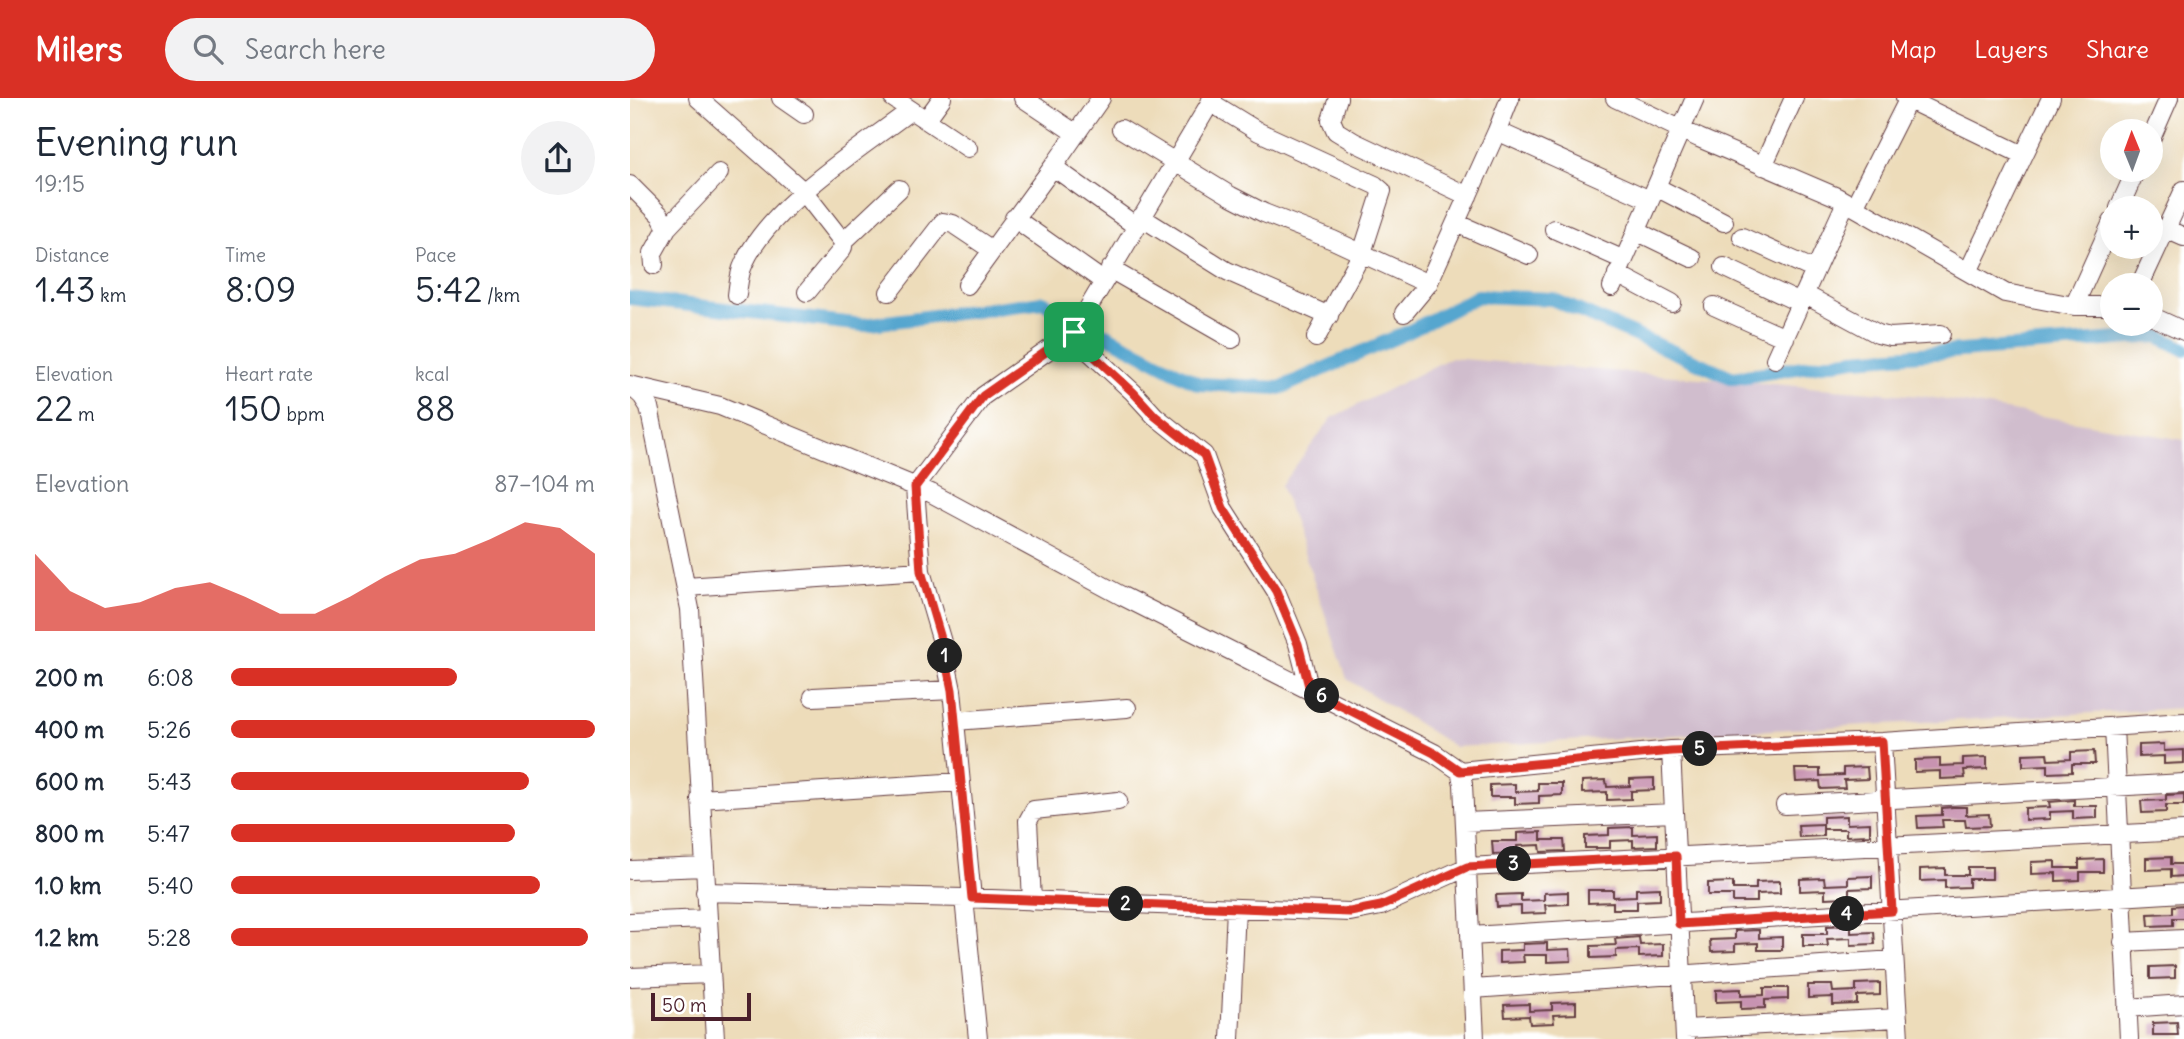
<!DOCTYPE html>
<meta charset="utf-8">
<style>
:root{--surface:#fff;--page:#f2f2f3;--text:#1f2937;--muted:#747a83;--accent:#d93025}
body{margin:0;font-family:Delius,sans-serif;background:var(--page);color:var(--text);height:100vh;display:flex;flex-direction:column;font-size:26px;white-space:nowrap}
*{box-sizing:border-box;margin:0}
p{font-size:23px;color:var(--muted)}
.icon{flex:none;width:38px;height:38px;fill:none;stroke:currentColor;stroke-width:2;stroke-linecap:round;stroke-linejoin:round}
.map{position:relative;flex:1;overflow:hidden}
.panel{display:flex;flex-direction:column;background:var(--surface);width:630px}
.panel>*{flex:none}
.needle{width:46px;rotate:359deg}
.tools{position:absolute;left:1470px;top:21px;display:grid;gap:14px}
.tools a{display:grid;place-items:center;width:63px;height:63px;border-radius:50%;background:var(--surface);box-shadow:0 7px 28px #0002;font-size:35px}
.scale{position:absolute;left:21px;bottom:18px;width:100px;box-sizing:border-box;padding-left:7px;border:4px solid #4a1f2b;border-top:0;font-size:19px;line-height:24px;white-space:nowrap;color:#4a1f2b;-webkit-text-stroke:5px #fff;paint-order:stroke}
.pin{position:absolute;display:grid;place-items:center;width:60px;height:60px;color:#fff;margin:-30px;border-radius:14px;box-shadow:0 4px 10px #0006}
.km{position:absolute;width:35px;height:35px;margin:-18px;border-radius:50%;background:#222;color:#fff;font-size:19px;line-height:35px;text-align:center}
.round{display:grid;place-items:center;flex:none;width:74px;height:74px;border-radius:37px;background:var(--page)}
.headline{display:flex;align-items:center;justify-content:space-between;height:119px;padding:0 35px}
h1{font-size:38px;font-weight:600;line-height:52px}
.metrics{display:grid;grid-template-columns:repeat(3,1fr);gap:10px;height:119px;padding:7px 35px}
.metrics div{display:grid;align-content:center}
.metrics b{font-size:35px;font-weight:600}
.metrics small{font-size:19px;font-weight:400}
.metrics p{font-size:19px}
.chart{height:196px;padding:14px 35px}
.chart p{display:flex;justify-content:space-between}
.chart svg{width:100%;height:126px;margin-top:7px;fill:var(--accent);opacity:.7}
ul{padding:0 35px;list-style:none;font-size:23px}
li{display:grid;grid-template-columns:112px 84px 1fr;align-items:center;height:52px}
li i{height:18px;border-radius:9px;background:var(--accent)}
header{display:flex;align-items:center;gap:42px;box-sizing:border-box;height:98px;padding:0 35px;background:var(--accent);color:#fff}
header strong{font-size:33px}
nav{display:flex;gap:38px;margin-inline-start:auto;font-size:24px}
.search{width:490px;height:63px;background:var(--page);display:flex;align-items:center;gap:18px;box-sizing:border-box;padding:0 24px;border-radius:38px;color:var(--muted);font-size:26px}
main{display:flex;flex:1;min-height:0}
.map>svg:first-child{display:block}
.industrial{fill:#d0bdcd}
.lines{fill:none;stroke-linecap:round;stroke-linejoin:round}
.canal{stroke:#55a6cf;stroke-width:14}
.building{fill:#c893b1}
.minor-casing{stroke:#623b40;stroke-width:20}
.minor{stroke:#fff;stroke-width:18}
.route-casing{stroke:#fff;stroke-width:14}
.route{stroke:#d93025;stroke-width:9}
</style>
<header>
<strong>Milers</strong>
<div class="search"><svg class="icon" aria-label="search" viewBox="0 0 24 24"><circle cx="10" cy="10" r="6"/><path d="M15 15l6 6"/></svg>Search here</div>
<nav><a>Map</a><a>Layers</a><a>Share</a></nav>
</header>
<main>
<section class="panel">
<div class="headline"><div><h1>Evening run</h1><p>19:15</p></div><a class="round"><svg class="icon" aria-label="share" viewBox="0 0 24 24"><path d="M12 15V3M7 8l5-5 5 5M5 13v7h14v-7"/></svg></a></div>
<div class="metrics">
<div><p>Distance</p><b>1.43<small> km</small></b></div>
<div><p>Time</p><b>8:09</b></div>
<div><p>Pace</p><b>5:42<small> /km</small></b></div>
</div>
<div class="metrics">
<div><p>Elevation</p><b>22<small> m</small></b></div>
<div><p>Heart rate</p><b>150<small> bpm</small></b></div>
<div><p>kcal</p><b>88</b></div>
</div>
<div class="chart"><p><span>Elevation</span>87–104 m</p>
<svg viewBox="0 0 160 44" preserveAspectRatio="none"><path d="M0 44V17L10 30L20 36L30 34L40 29L50 27L60 32L70 38L80 38L90 32L100 25L110 19L120 17L130 12L140 6L150 8L160 17V44z"/></svg>
</div>
<ul>
<li><b>200 m</b>6:08<i style="width:62%"></i></li>
<li><b>400 m</b>5:26<i style="width:100%"></i></li>
<li><b>600 m</b>5:43<i style="width:82%"></i></li>
<li><b>800 m</b>5:47<i style="width:78%"></i></li>
<li><b>1.0 km</b>5:40<i style="width:85%"></i></li>
<li><b>1.2 km</b>5:28<i style="width:98%"></i></li>
</ul>
</section>
<div class="map">
<svg width="1554" height="941" viewBox="0 0 1554 941">
<rect width="100%" height="100%" fill="#fff"/>
<filter id="ink" filterUnits="userSpaceOnUse"><feTurbulence type="fractalNoise" baseFrequency=".0143" numOctaves="2"/><feDisplacementMap in="SourceGraphic" scale="14" xChannelSelector="R" yChannelSelector="G"/><feConvolveMatrix kernelMatrix="1 2 1 2 8 2 1 2 1" color-interpolation-filters="sRGB"/></filter>
<filter id="wash" filterUnits="userSpaceOnUse"><feTurbulence type="fractalNoise" baseFrequency=".00686" numOctaves="4" result="noise"/><feDisplacementMap in="SourceGraphic" scale="28" xChannelSelector="R" yChannelSelector="G"/><feGaussianBlur stdDeviation="1.57" result="paint"/><feColorMatrix in="noise" values="0 0 0 0 0 0 0 0 0 0 0 0 0 0 0 0 0 1.4 0 .05"/><feComposite in="paint" operator="in"/></filter>
<g filter="url(#wash)">
<rect width="100%" height="100%" fill="#eddcba"/>
<path class="industrial" d="M820 260 1292 298 1554 342V610L825 649 717 581 651 387 702 320Z"/>
<g class="lines">
<path class="canal" d="M0 200 233 227 413 204 569 286 650 290 778 234 848 198 922 201 1103 280 1224 261 1528 238 1554 251"/>
</g>
<g id="blocks">
<path class="building" d="M1534 646V653L1554 652V665L1534 666V658L1509 659V647Z
M1464 653 1465 666H1442V674L1418 675V667L1393 668V656L1417 655 1418 662 1441 661V654Z
M1357 659V671L1334 672 1335 680 1310 681V673L1285 674V662L1310 661V668L1333 667V660Z
M1237 669 1238 681 1214 682 1215 690 1191 691 1190 683 1166 684 1165 671H1190V678L1213 677V670Z
M1024 680V692L1001 693V701L977 702V694L952 695V683L976 682 977 689 1000 688V681Z
M908 685H932V697L909 698V705L885 706V699H860V687L885 686V694L908 693Z
M1554 696V707H1536V714L1512 715 1511 703 1536 702V697Z
M1444 702V708H1467V720L1443 721V713L1420 714V721L1395 722V710L1420 709 1419 704Z
M1323 709H1336V717L1359 716 1360 728 1336 729 1335 722H1312L1313 729 1288 730 1287 718 1312 717V710Z
M1217 718V726L1240 725V737L1216 738V731H1193V719Z
M1193 726V738L1169 739 1168 727Z
M1003 729V737L1027 736V748L1003 749V742L980 743V750H955V738L979 737V730Z
M911 734V742H934L935 753 911 754 910 747 887 748V755L863 756 862 743H887V735Z
M1541 759V766H1554V778L1541 779V771L1516 772V760Z
M1473 761V774H1450V782L1426 783V775L1401 776V764L1425 763V770H1449V762Z
M1338 769H1362V781H1339V789L1315 790V782L1290 783V771L1315 770V777H1338Z
M1242 778V790L1219 791V799L1195 800V792L1170 793V781L1194 780 1195 787 1218 786V779Z
M1150 783V795L1127 796V804H1103V797H1078V785L1103 784V791H1126V784Z
M1030 790V802L1007 803V811H983V804L958 805V792H983V799L1006 798V791Z
M938 794V806L915 807 916 815 891 816V808L867 809 866 797 891 796V803L914 802V795Z
M1554 807V820H1543V827L1519 828 1518 816 1543 815V808Z
M1221 827V835L1244 834 1245 846 1221 847V840L1197 841 1198 848H1173V836H1197V828Z
M1129 832V840L1152 839V852H1128V845L1105 846V853L1081 854 1080 842 1105 841V833Z
M1009 839 1010 847 1033 846V858L1009 859V851L986 852V859L961 860V848L986 847 985 841Z
M917 845V852L940 851 941 863 917 864V857H893L894 864 869 865V853L893 852V846Z
M1545 868V880L1520 881V869Z
M1250 885V897L1227 898V906L1203 907V899L1178 900V887H1202L1203 894 1226 893V886Z
M1134 890H1158V901L1135 902V910L1111 911V903L1086 904V892L1111 891V898L1134 897Z
M946 904V916L923 917 924 925 900 926 899 918 875 919 874 907 899 906V913L922 912V905Z
M1547 924 1548 937H1523V925Z"/>
</g>
</g>
<g filter="url(#ink)">
<use href="#blocks" fill-opacity="0" stroke="#623b40" stroke-width="2"/>
<g class="lines">
<defs>
<path id="minor" d="M68 0 174 94 213 144V149L210 154 177 194
M151 0 174 16
M263 0 338 50
M393 0 445 35
M471 0 425 66 426 71 506 128
M583 0 444 234 451 246 503 294 525 318 574 357 593 410 646 493 668 546 680 592
M708 0 701 22 706 33 724 44 838 98
M985 0 1069 40 1207 99 1375 195 1444 208H1482
M1275 0 1393 57
M580 4 629 34 745 87 752 93 732 155 686 240
M296 22 312 0
M491 31 601 98 634 115 703 142 798 186 867 33 880 0
M867 33 1020 102
M1521 41 1539 0
M1133 68 1164 0
M0 87 30 117 37 130 23 155 24 167
M1026 89 1094 124
M1224 109 1279 0
M1489 110 1506 72
M511 119 597 173 699 218
M384 120 473 183
M826 125 899 157
M37 130 89 75
M924 131 994 162
M1536 131 1554 139
M1006 133 1062 160
M1112 139 1185 172
M213 144 269 91
M1094 169 1170 205
M480 171 602 241
M1338 174 1421 0
M987 176 1042 205
M337 187 425 66
M1510 187 1554 92
M982 189 1065 0
M259 194 313 124 323 126 362 152
M1174 196 1248 236 1260 239 1311 236
M107 197C108 188 109 179 112 170 135 110 230 51 281 12
M1084 208 1155 240
M1444 208 1482 124
M774 215 798 186
M1521 218 1554 233
M1145 261 1216 104
M0 287 12 298 19 309 60 511 85 941
M4 288 90 308 301 395 492 498 804 655 830 673 833 686 845 941
M56 489 291 473
M183 599 322 592
M325 623 497 610
M1484 629 1499 941
M1252 644 1269 941
M1041 652 1055 941
M830 673 1041 652 1252 644 1554 624
M70 701 330 684
M1155 707 1554 685
M835 724 1044 715
M0 772 74 769
M75 794 334 800 720 814 751 808 837 769 1554 733
M334 800 348 941
M342 800 322 592 312 544 291 473 285 389 353 298 444 234
M402 803 398 723 404 712 488 703
M0 824 77 821
M840 838 1554 795
M1493 844 1554 841
M0 879 81 876
M843 891 1264 862
M1497 910 1554 906
M1055 931 1268 920
M600 941 606 810"/>
</defs>
<use href="#minor" class="minor-casing"/>
<use href="#minor" class="minor"/>
</g>
</g>
<g class="lines" filter="url(#ink)">
<defs>
<path id="route" d="M444 234 451 246 503 294 525 318 574 357 593 410 646 493 668 546 680 592 804 655 830 673 1041 653 1252 643 1262 813 1049 826 1046 758 837 769 751 808 720 814 342 800 322 592 312 544 291 473 285 389 353 298Z"/>
</defs>
<use href="#route" class="route-casing"/>
<use href="#route" class="route"/>
</g>
</svg>
<div class="tools">
<a><svg class="needle" viewBox="-14 -14 28 28"><path d="M0-13l5 13h-10z" fill="#e53935"/><path d="M0 13l5-13h-10z" fill="#747a83"/></svg></a>
<a>+</a>
<a>−</a>
</div>
<div class="scale">50 m</div>
<div class="pin" style="left:444px;top:234px;background:#1e9e55"><svg class="icon" aria-label="arrive" viewBox="0 0 24 24"><path d="M6 21V4h12l-3 4 3 4H6"/></svg></div>
<b class="km" style="left:315px;top:558px">1</b>
<b class="km" style="left:496px;top:806px">2</b>
<b class="km" style="left:884px;top:766px">3</b>
<b class="km" style="left:1217px;top:816px">4</b>
<b class="km" style="left:1070px;top:651px">5</b>
<b class="km" style="left:692px;top:598px">6</b>
</div>
</main>
